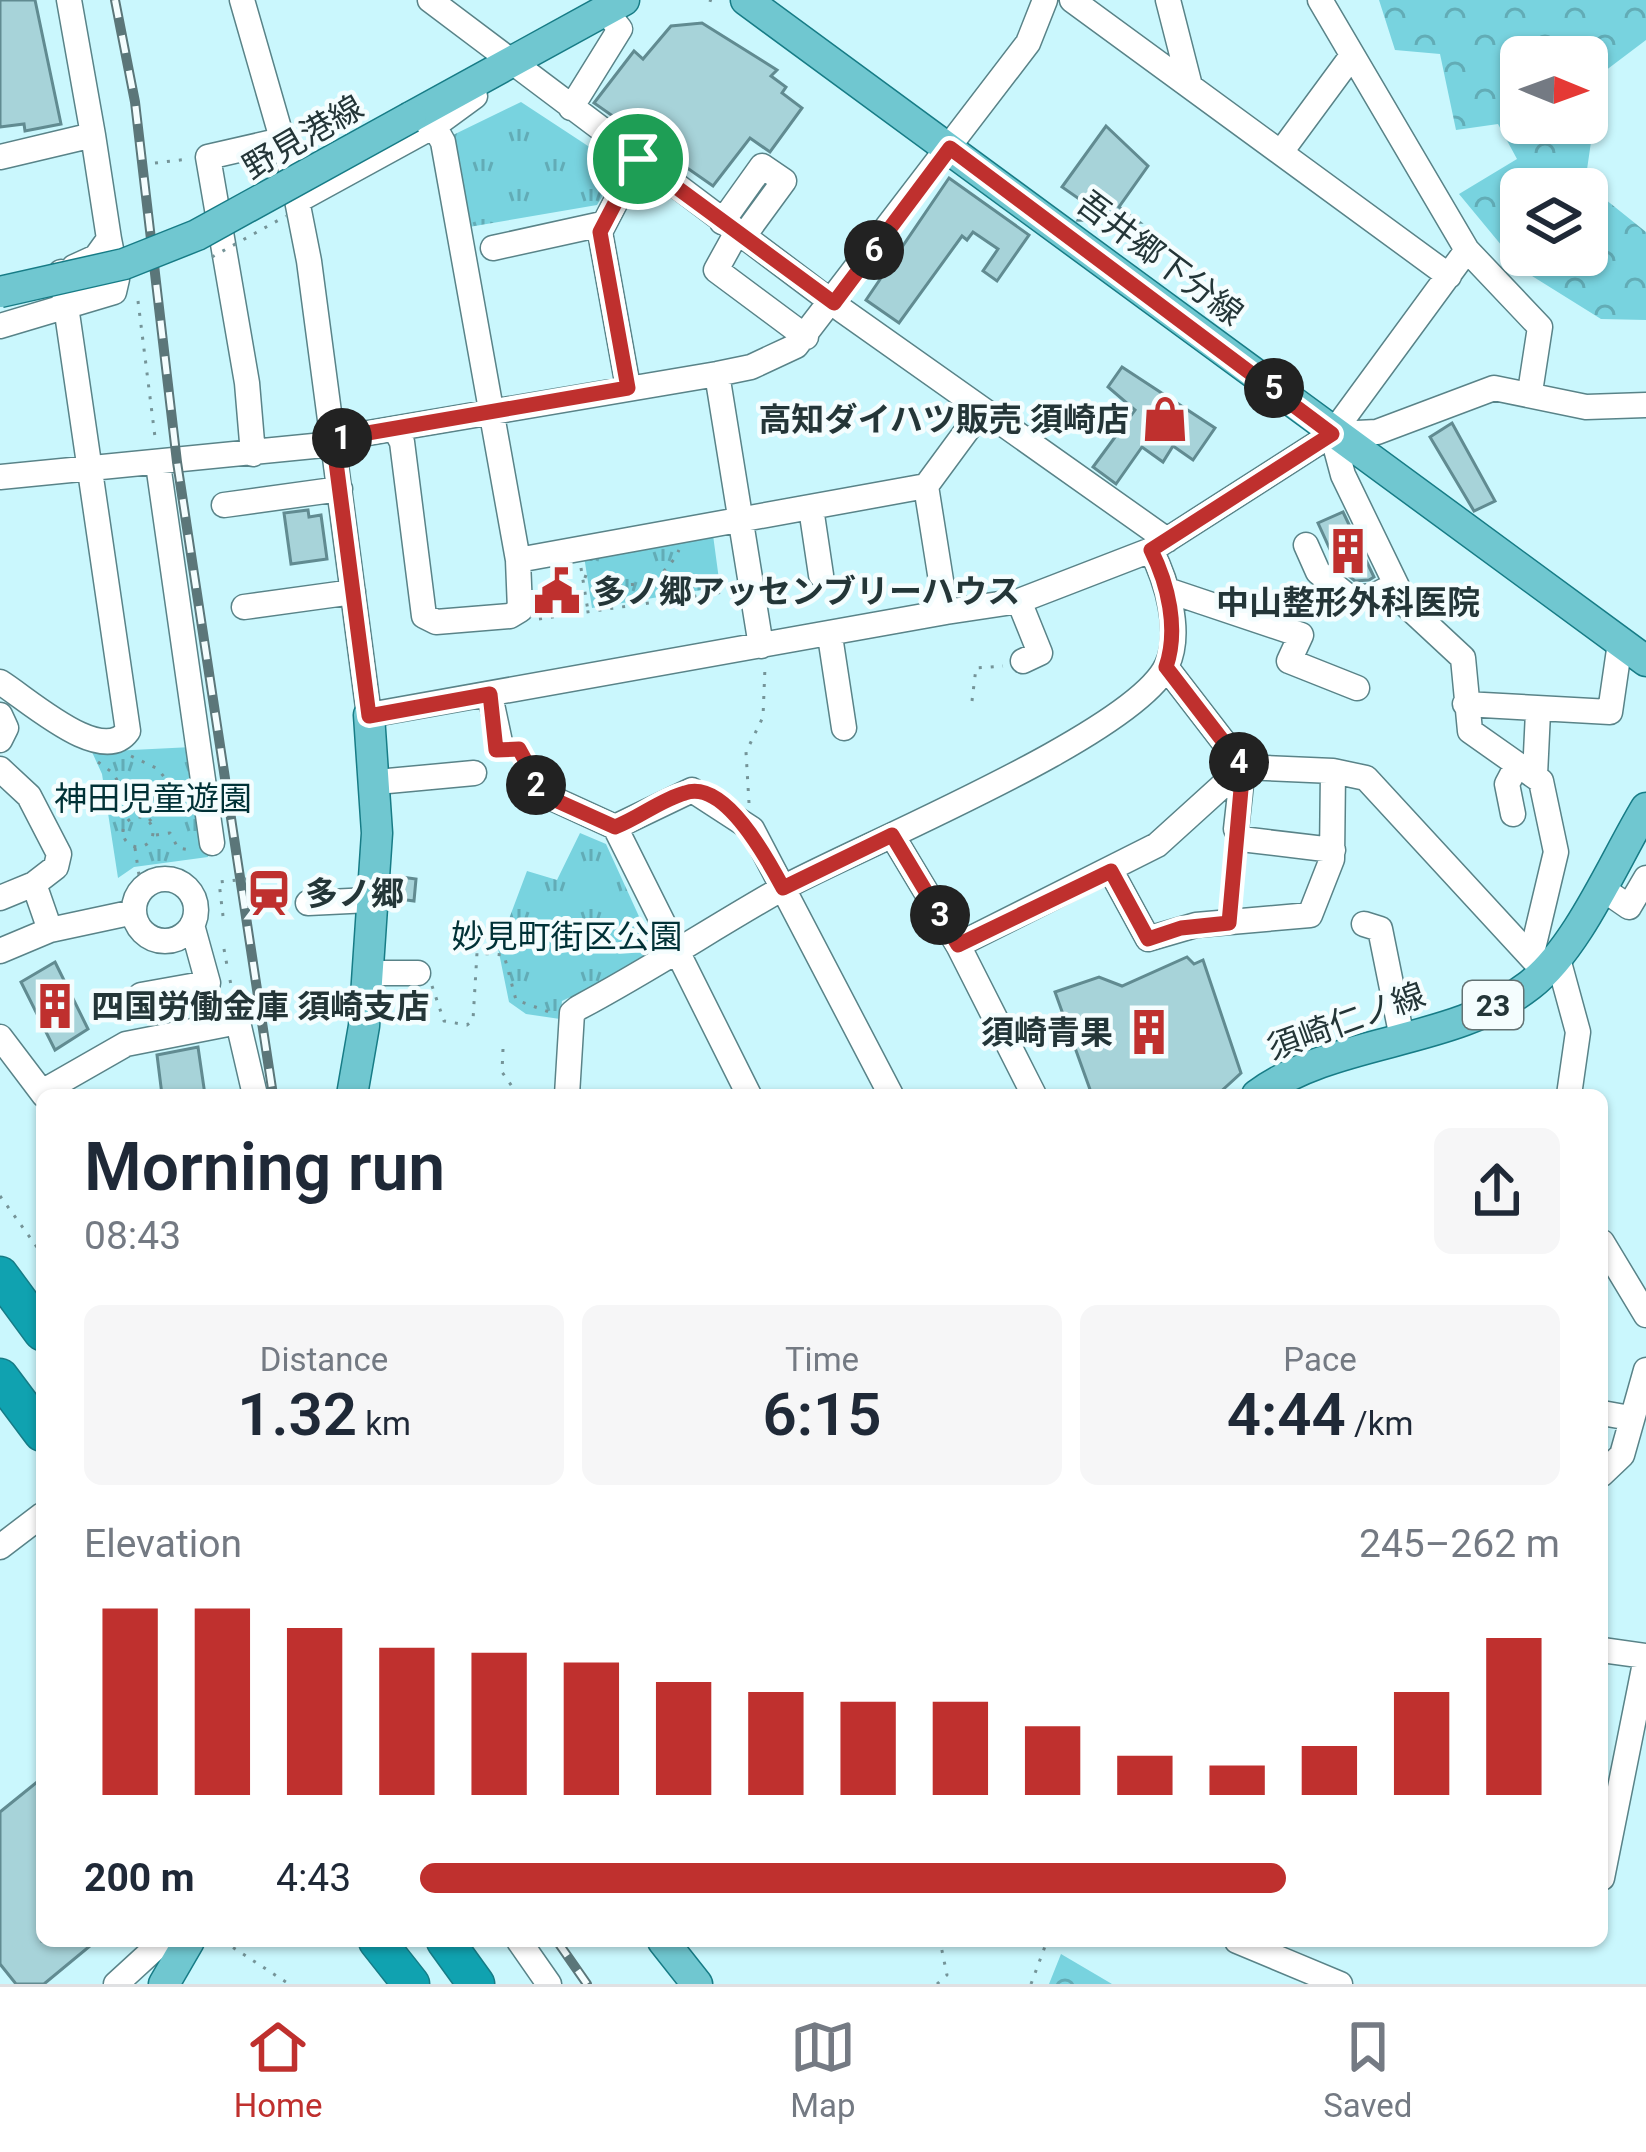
<!DOCTYPE html>
<meta charset="utf-8">
<style>
:root{--surface:#fff;--page:#f6f6f7;--text:#1f2937;--muted:#747a83;--line:#e0e1e3;--accent:#bf302e}
body{margin:0;font-family:Roboto,"Noto Sans JP",sans-serif;background:var(--page);color:var(--text);height:100vh;display:flex;flex-direction:column;font-size:45px;white-space:nowrap}
*{box-sizing:border-box;margin:0}
p{font-size:39px;color:var(--muted)}
.icon{flex:none;width:66px;height:66px;fill:none;stroke:currentColor;stroke-width:2;stroke-linecap:round;stroke-linejoin:round}
.map{position:relative;flex:1;overflow:hidden}
.details{position:absolute;left:36px;top:1089px;width:1572px;height:858px;display:flex;flex-direction:column;background:var(--surface);border-radius:18px;box-shadow:0 3px 9px #0004}
.details>*{flex:none}
.needle{width:78px;rotate:91deg}
.buttons{position:absolute;left:1500px;top:36px;display:grid;gap:24px}
.buttons a{display:grid;place-items:center;width:108px;height:108px;border-radius:18px;background:var(--surface);box-shadow:0 3px 9px #0004;font-size:60px}
.pin{position:absolute;display:grid;place-items:center;width:102px;height:102px;color:#fff;margin:-51px;border:6px solid #fff;border-radius:50%;box-shadow:0 3px 12px #0007}
.km{position:absolute;width:60px;height:60px;margin:-30px;border-radius:50%;background:#222;color:#fff;font-size:33px;line-height:60px;text-align:center}
.round{display:grid;place-items:center;flex:none;width:126px;height:126px;border-radius:18px;background:var(--page)}
.headline{display:flex;align-items:center;justify-content:space-between;height:204px;padding:0 48px}
h1{font-size:66px;font-weight:600;line-height:90px}
.stats{display:grid;grid-template-columns:repeat(3,1fr);gap:18px;height:204px;padding:12px 48px}
.stats div{display:grid;align-content:center;border-radius:18px;background:var(--page);text-align:center}
.stats b{font-size:60px;font-weight:600}
.stats small{font-size:33px;font-weight:400}
.stats p{font-size:33px}
.chart{height:336px;padding:24px 48px}
.chart p{display:flex;justify-content:space-between}
.chart svg{width:100%;height:216px;margin-top:12px;stroke:var(--accent);stroke-width:6}
ul{padding:0 48px;list-style:none;font-size:39px}
li{display:grid;grid-template-columns:192px 144px 1fr;align-items:center;height:90px}
li i{height:30px;border-radius:15px;background:var(--accent)}
.menu{display:flex;justify-content:space-around;align-items:center;height:168px;border-top:3px solid var(--line);background:var(--surface);font-size:33px;color:var(--muted)}
.menu a{display:grid;justify-items:center;gap:6px}
.menu .on{color:var(--accent)}
.map>svg:first-child{display:block}
.grass{fill:url(#grass-tufts)}
.forest{fill:url(#forest-crowns);fill-rule:evenodd}
.building{fill:#a7d3d9;stroke:#618b91;stroke-width:3}
.lines{fill:none;stroke-linecap:round;stroke-linejoin:round}
.minor-casing{stroke:#598388;stroke-width:27}
.major-casing{stroke:#177c86;stroke-width:33}
.highway-casing{stroke:#177c86;stroke-width:39}
.path{stroke:#759498;stroke-width:3;stroke-dasharray:3 9;stroke-linecap:butt}
.minor{stroke:#fff;stroke-width:24}
.major{stroke:#70c7d0;stroke-width:30}
.highway{stroke:#10a2b0;stroke-width:36}
.rail-casing{stroke:#5b7679;stroke-width:10}
.rail{stroke:#f4fdfe;stroke-width:6;stroke-dasharray:18;stroke-linecap:butt}
.major-bridge-casing{stroke:#177c86;stroke-width:33;stroke-linecap:butt}
.path-bridge{stroke:#759498;stroke-width:3;stroke-dasharray:3 9;stroke-linecap:butt}
.major-bridge{stroke:#70c7d0;stroke-width:30}
.route-casing{stroke:#fff;stroke-width:24}
.route{stroke:#bf302e;stroke-width:15}
.labels{text-anchor:middle;dominant-baseline:central;stroke-width:9;stroke-linejoin:round;paint-order:stroke}
.shield{fill:#f4fdfe;stroke:#627273;stroke-width:3}
.shield-label{font-size:30px;font-weight:bold;fill:#243638}
.street-label{font-size:33px;fill:#243638;stroke:#f4fdfe}
.poi-label{font-size:33px;font-weight:bold;fill:#243638;stroke:#f4fdfe;text-anchor:start}
.park-label{font-size:33px;fill:#003136;stroke:#f4fdfe}
</style>
<div class="map">
<svg width="1646" height="1984" viewBox="0 0 1646 1984">
<defs>
<pattern id="grass-tufts" width="24" height="20" patternUnits="userSpaceOnUse" patternTransform="scale(3)"><rect width="24" height="20" fill="#78d3df"/><path d="M3 7l-1-3M5 7V3M7 7l1-3M15 17l-1-3M17 17v-4M19 17l1-3" fill="none" stroke="#62acb6"/></pattern>
<pattern id="forest-crowns" width="20" height="18" patternUnits="userSpaceOnUse" patternTransform="scale(3)"><rect width="20" height="18" fill="#78d3df"/><path d="M2 6a3 3 0 1 1 6 0M12 15a3 3 0 1 1 6 0" fill="none" stroke="#62acb6"/></pattern>
</defs>
<rect width="100%" height="100%" fill="#caf7fd"/>
<path class="grass" d="M521 102 620 167 597 205 469 227 453 135Z
M713 535 720 587 592 608 584 556Z
M192 747 208 857 134 867 118 878 102 774 92 752Z
M580 833 606 844 657 956 562 1001 560 1019 526 1014 509 1002 498 948 527 871 557 880Z"/>
<path class="forest" d="M1379 0H1646V40L1601 74 1585 183 1646 232V320L1601 319 1521 269 1459 194 1517 159 1498 124 1456 130 1440 54 1395 50ZM1521 57H1587V123H1521ZM1521 189H1587V255H1521Z
M1061 1954 1112 1984H1049Z"/>
<path class="building" d="M0 0H35L61 124 25 131 24 124 0 127Z
M702 23 777 70 771 76 786 87 782 93 802 108 770 152 750 138 713 186 594 103 634 51 643 59 671 26Z
M1106 126 1148 166 1119 207 1139 222 1078 220 1085 203 1062 187Z
M949 178 1029 235 997 281 983 271 998 249 973 232 967 240 962 236 899 323 866 300Z
M1122 367 1215 428 1193 460 1173 446 1163 462 1142 447 1116 484 1093 467 1135 410 1108 387Z
M1452 423 1495 501 1474 511 1430 437Z
M308 510 309 517 321 515 327 559 291 564 284 513Z
M1343 512 1374 577 1369 580 1355 581 1338 567 1318 523Z
M394 876 416 879 414 901 392 898Z
M1187 957 1194 964 1203 960 1241 1073 1217 1095H1092L1055 992 1099 977 1122 986Z
M55 962 88 1029 55 1050 21 982Z
M198 1047 205 1095H162L157 1055Z
M42 1778V1941H96L44 1984H16L0 1964V1812Z"/>
<g class="lines">
<defs>
<path id="minor" d="M69 0 93 135
M242 0 291 170 309 261 369 715 946 612 926 486
M430 0 842 310 1167 540
M1072 0 1449 276
M1168 0 1190 86
M1320 0 1467 250 1540 327 1530 392
M571 108 620 29 605 10
M434 126 443 142 518 560 926 486 982 410
M1281 152 1351 57
M0 157 93 135 109 239
M297 201 434 126 475 96
M722 222 762 166 784 181 743 237
M737 232 716 270 806 337
M493 248 602 224
M0 326 114 292 117 279 109 239 96 257 74 267
M717 374 761 646
M628 387 600 232 638 159
M395 429 402 442 424 616 436 622 510 616 520 610 518 560
M1332 434 1343 475 1406 605 1463 658 1470 731 1541 781 1556 852 1531 957
M1336 434 1377 432 1494 388 1586 407 1646 405
M333 439 717 374 751 367 796 346 1028 43 1045 0
M253 454 247 383 208 157 282 140
M158 464 212 843
M0 477 334 444
M224 505 340 489
M811 508 821 575
M1306 545 1318 572 1350 598 1374 596 1395 585
M1167 590 1301 635 1289 661 1357 688
M1019 601 1040 653 1023 661
M244 607 353 592
M946 612 1019 601 1151 550 1332 434 1467 250
M830 636 844 728
M1166 667 1243 767 1236 829 1241 839 1333 850
M0 682C29 700 102 767 128 731L61 272
M490 695 500 742
M1465 704 1610 712 1620 643
M0 715 6 728 0 740
M0 769 29 796 59 854 56 867 34 884 50 930
M1535 775 1538 712
M377 782 474 773
M556 800 615 827 692 790 752 829 891 1095
M1513 814 1507 784 1516 767
M615 827 749 1095
M892 835 958 945 1034 1095
M1111 871 1148 939 1196 925 1310 915 1332 859 1333 771
M134 910a31 31 0 1 1 62 0a31 31 0 1 1-62 0Z
M1600 887 1629 907 1646 878
M0 898 34 884
M308 903 370 900
M1364 924 1380 929 1402 1038
M958 945 1157 845 1243 767 1333 771 1366 778 1544 971
M0 951 50 930 134 912
M1557 955 1578 1032 1569 1095
M366 973H418
M141 995 208 983 192 925
M0 1037 44 1095
M42 1092 126 1044 238 1022 255 1095
M567 1095 572 1013 578 1008C648 971 714 927 783 888 860 846 1135 734 1167 665 1183 631 1166 580 1151 550
M1602 1242 1646 1315
M1602 1413 1630 1418
M1602 1474 1622 1455 1646 1370
M0 1547 42 1515
M1602 1650 1646 1656
M1602 1878 1646 1658
M519 1941 549 1984
M1237 1941 1340 1984
M116 1984 163 1941"/>
<path id="major" d="M746 0 1646 661
M411 117 624 0
M352 1095 364 1026 377 833 369 715
M1257 1095C1336 1037 1452 1046 1530 985 1578 948 1614 861 1646 808
M663 1941 697 1984
M164 1984 189 1941"/>
<path id="highway" d="M0 1275 42 1332
M0 1377 42 1433
M377 1941 411 1984
M445 1941 476 1984"/>
</defs>
<use href="#minor" class="minor-casing"/>
<use href="#major" class="major-casing"/>
<use href="#highway" class="highway-casing"/>
<path class="path" d="M709 0 715 2
M155 163 189 159
M138 301 155 437
M581 568 588 611
M584 576C622 590 659 591 679 550
M539 619 731 591
M972 701 976 668 1003 666
M520 750 540 789
M131 756 158 769 177 794
M98 762 113 773 138 817
M749 803 746 752 763 717 765 667
M123 832a15 15 0 1 1 30 0a15 15 0 1 1-30 0Z
M149 821 182 793
M156 835 170 833 178 848 191 850
M135 848 139 875
M1230 903 1236 860
M224 949 228 971
M230 980 234 1000
M432 986 444 1021 467 1025 473 1020 477 953 504 955 516 1000 552 1013
M503 1049 502 1072 518 1095
M0 1196 42 1254
M223 1941 289 1984
M937 1984 947 1975 940 1941
M1031 1984 1047 1941"/>
<use href="#minor" class="minor"/>
<use href="#major" class="major"/>
<use href="#highway" class="highway"/>
<defs>
<path id="rail" d="M115 0 135 102 177 462 273 1095
M557 1941 587 1984"/>
</defs>
<use href="#rail" class="rail-casing"/>
<use href="#rail" class="rail"/>
<defs>
<path id="major-bridge" d="M0 292 124 264 197 235 411 117"/>
</defs>
<use href="#major-bridge" class="major-bridge-casing"/>
<path class="path-bridge" d="M212 257 286 216
M223 916 219 882 273 876 289 880"/>
<use href="#major-bridge" class="major-bridge"/>
</g>
<g class="lines">
<defs>
<path id="route" d="M950 148 1332 434 1151 550C1168 584 1179 629 1166 667L1243 767 1229 923 1181 928 1148 939 1111 871 958 945 892 835 783 888C768 860 725 779 685 793 660 800 639 818 615 827L544 795 519 749 496 750 490 694 369 716 333 439 628 388 600 232 638 159 834 303Z"/>
</defs>
<use href="#route" class="route-casing"/>
<use href="#route" class="route"/>
</g>
<defs>
<symbol id="shop-bare" viewBox="-9 -9 18 18"><path d="M-5-2.5h2.3a2.7 3.5 0 0 1 5.4 0H5L5.5 6h-11ZM-1.5-2.5h3a1.5 2.3 0 0 0-3 0Z" fill="#bf302e" stroke="#f4fdfe" stroke-width="2.5" paint-order="stroke"/></symbol>
<symbol id="building-bare" viewBox="-9 -9 18 18"><path d="M-4-6H4V6H1V3H-1V6H-4ZM-2.5-4.3h1.7v1.8h-1.7ZM.8-4.3h1.7v1.8H.8ZM-2.5-1h1.7V.8h-1.7ZM.8-1h1.7V.8H.8Z" fill="#bf302e" stroke="#f4fdfe" stroke-width="2.5" paint-order="stroke"/></symbol>
<symbol id="civic-bare" viewBox="-9 -9 18 18"><path d="M-.6-6.5H3V-4.5H.6V-3L4-1V1h2V6H-6V1h2V-1L-.6-3ZM-1.2 2.5V6h2.4V2.5Z" fill="#bf302e" stroke="#f4fdfe" stroke-width="2.5" paint-order="stroke"/></symbol>
<symbol id="station-bare" viewBox="-9 -9 18 18"><path d="M-3-6H3Q5-6 5-4V2Q5 4 3 4L4.5 6H3L1.5 4h-3L-3 6H-4.5L-3 4Q-5 4-5 2V-4Q-5-6-3-6ZM-3.5-4v3h7v-3ZM-3.5 1v1.5H-2V1ZM2 1v1.5H3.5V1Z" fill="#bf302e" stroke="#f4fdfe" stroke-width="2.5" paint-order="stroke"/></symbol>
</defs>
<g fill-rule="evenodd">
<use href="#shop-bare" x="1132" y="386" width="66" height="66"/>
<use href="#building-bare" x="1315" y="518" width="66" height="66"/>
<use href="#civic-bare" x="524" y="558" width="66" height="66"/>
<use href="#station-bare" x="236" y="860" width="66" height="66"/>
<use href="#building-bare" x="22" y="973" width="66" height="66"/>
<use href="#building-bare" x="1116" y="999" width="66" height="66"/>
</g>
<g class="labels">
<rect class="shield" x="1463" y="981" width="60" height="48" rx="9"/>
<g class="shield-label">
<text x="1493" y="1005">23</text>
</g>
<g class="street-label">
<text transform="translate(303 137) rotate(-30)">野見港線</text>
<text transform="translate(1160 258) rotate(37)">吾井郷下分線</text>
<text transform="translate(1346 1021) rotate(-20)">須崎仁ノ線</text>
</g>
<g class="poi-label">
<text x="1129" y="419" text-anchor="end">高知ダイハツ販売 須崎店</text>
<text x="593" y="591">多ノ郷アッセンブリーハウス</text>
<text x="1348" y="602" text-anchor="middle">中山整形外科医院</text>
<text x="305" y="893">多ノ郷</text>
<text x="91" y="1006">四国労働金庫 須崎支店</text>
<text x="1113" y="1032" text-anchor="end">須崎青果</text>
</g>
<g class="park-label">
<text x="153" y="798">神田児童遊園</text>
<text x="567" y="936">妙見町街区公園</text>
</g>
</g>
</svg>
<div class="buttons">
<a><svg class="needle" viewBox="-14 -14 28 28"><path d="M0-13l5 13h-10z" fill="#e53935"/><path d="M0 13l5-13h-10z" fill="#747a83"/></svg></a>
<a><svg class="icon" aria-label="layers" viewBox="0 0 24 24"><path d="M12 4l9 5-9 5-9-5zM3 14l9 5 9-5"/></svg></a>
</div>
<div class="pin" style="left:638px;top:159px;background:#1e9e55"><svg class="icon" aria-label="arrive" viewBox="0 0 24 24"><path d="M6 21V4h12l-3 4 3 4H6"/></svg></div>
<b class="km" style="left:342px;top:438px">1</b>
<b class="km" style="left:536px;top:785px">2</b>
<b class="km" style="left:940px;top:915px">3</b>
<b class="km" style="left:1239px;top:762px">4</b>
<b class="km" style="left:1274px;top:388px">5</b>
<b class="km" style="left:874px;top:250px">6</b>
<section class="details">
<div class="headline"><div><h1>Morning run</h1><p>08:43</p></div><a class="round"><svg class="icon" aria-label="share" viewBox="0 0 24 24"><path d="M12 15V3M7 8l5-5 5 5M5 13v7h14v-7"/></svg></a></div>
<div class="stats">
<div><p>Distance</p><b>1.32<small> km</small></b></div>
<div><p>Time</p><b>6:15</b></div>
<div><p>Pace</p><b>4:44<small> /km</small></b></div>
</div>
<div class="chart"><p><span>Elevation</span>245–262 m</p>
<svg viewBox="0 0 160 44" preserveAspectRatio="none"><path d="M5 44V6M15 44V6M25 44V10M35 44V14M45 44V15M55 44V17M65 44V21M75 44V23M85 44V25M95 44V25M105 44V30M115 44V36M125 44V38M135 44V34M145 44V23M155 44V12"/></svg>
</div>
<ul>
<li><b>200 m</b>4:43<i style="width:76%"></i></li>
</ul>
</section>
</div>
<nav class="menu">
<a class="on"><svg class="icon" aria-label="home" viewBox="0 0 24 24"><path d="M3 11l9-7 9 7M6 9v11h12V9"/></svg>Home</a>
<a><svg class="icon" aria-label="map" viewBox="0 0 24 24"><path d="M3 6l6-2 6 2 6-2v14l-6 2-6-2-6 2zM9 4v14M15 6v14"/></svg>Map</a>
<a><svg class="icon" aria-label="saved" viewBox="0 0 24 24"><path d="M7 4h10v16l-5-4-5 4z"/></svg>Saved</a>
</nav>
